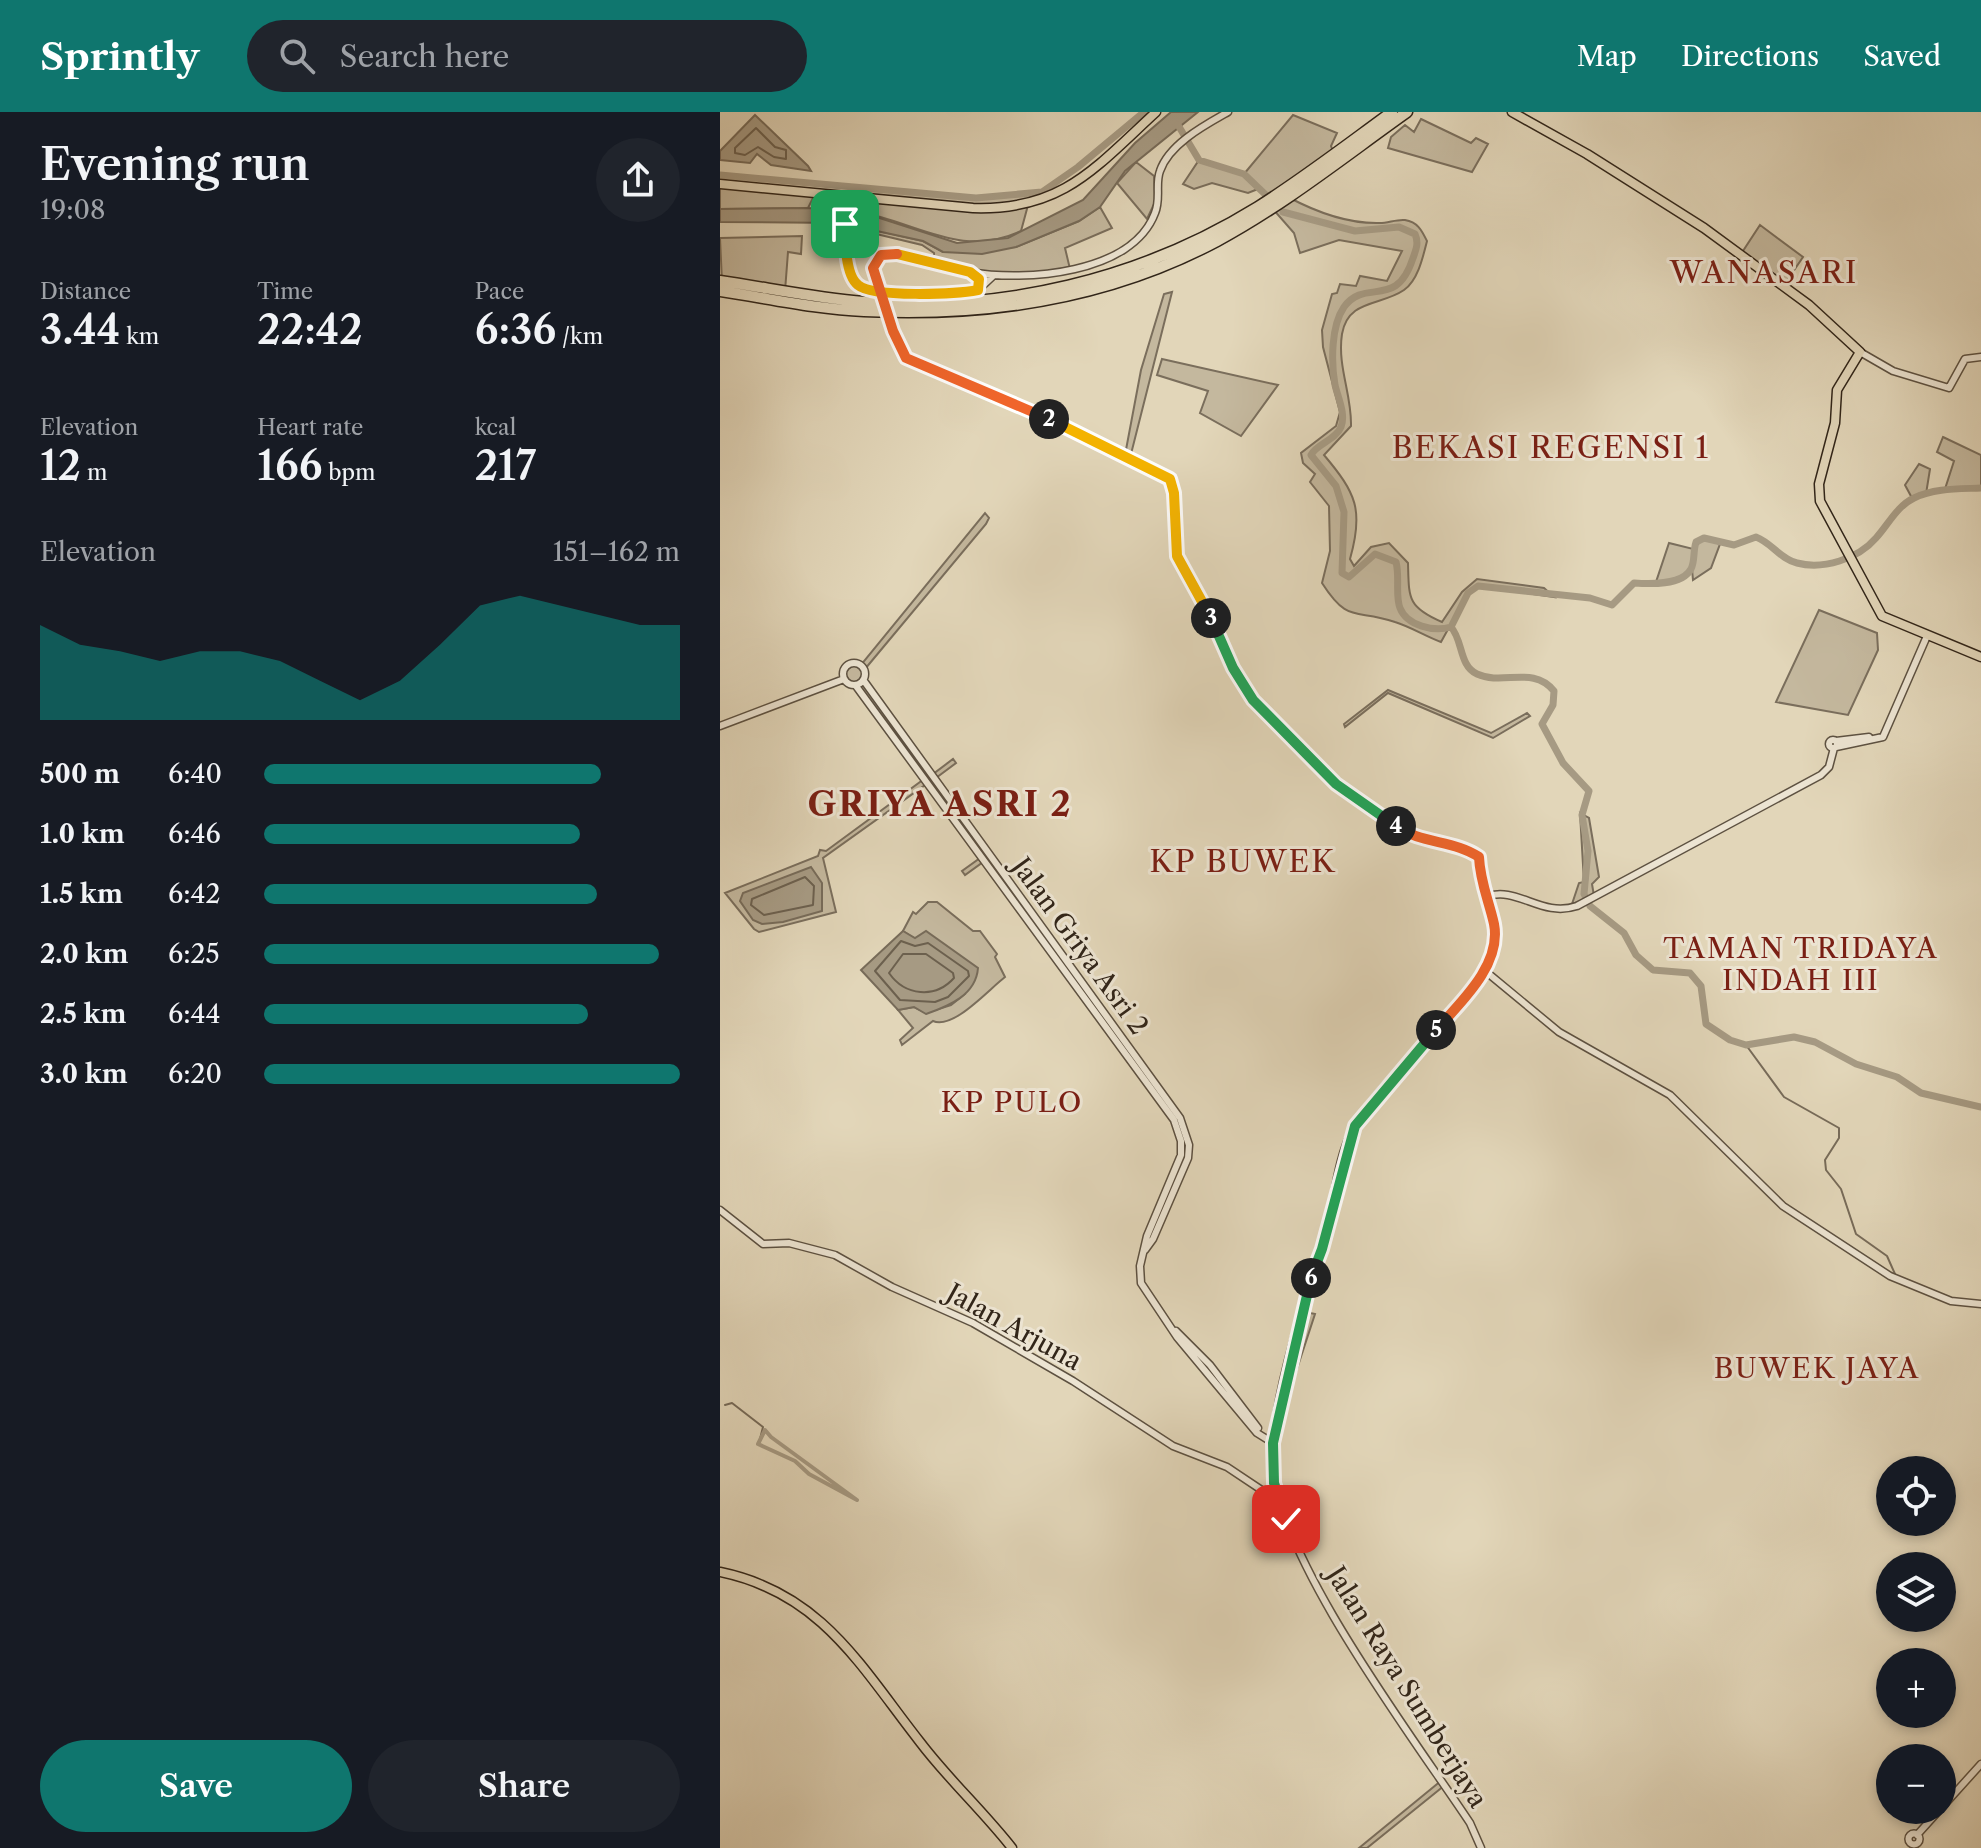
<!DOCTYPE html>
<meta charset="utf-8">
<style>
:root{--surface:#171b24;--page:#20242c;--text:#f1f3f6;--muted:#9ea1a6;--accent:#0f766e}
body{margin:0;font-family:"Libre Caslon Text",serif;background:var(--page);color:var(--text);height:100vh;display:flex;flex-direction:column;font-size:30px;white-space:nowrap}
*{box-sizing:border-box;margin:0}
p{font-size:26px;color:var(--muted)}
.icon{flex:none;width:44px;height:44px;fill:none;stroke:currentColor;stroke-width:2;stroke-linecap:round;stroke-linejoin:round}
.map{position:relative;flex:1;overflow:hidden}
.panel{display:flex;flex-direction:column;background:var(--surface);width:720px}
.panel>*{flex:none}
.tools{position:absolute;left:1156px;top:1344px;display:grid;gap:16px}
.tools a{display:grid;place-items:center;width:80px;height:80px;border-radius:50%;background:var(--surface);box-shadow:0 4px 12px #0003;font-size:40px}
.pin{position:absolute;display:grid;place-items:center;width:68px;height:68px;color:#fff;margin:-34px;border-radius:16px;box-shadow:0 4px 12px #0006}
.km{position:absolute;width:40px;height:40px;margin:-20px;border-radius:50%;background:#222;color:#fff;font-size:22px;line-height:40px;text-align:center}
.round{display:grid;place-items:center;flex:none;width:84px;height:84px;border-radius:42px;background:var(--page)}
.head{display:flex;align-items:center;justify-content:space-between;height:136px;padding:0 40px}
h1{font-size:44px;font-weight:600;line-height:60px}
.stats{display:grid;grid-template-columns:repeat(3,1fr);gap:12px;height:136px;padding:8px 40px}
.stats div{display:grid;align-content:center}
.stats b{font-size:40px;font-weight:600}
.stats small{font-size:22px;font-weight:400}
.stats p{font-size:22px}
.chart{height:224px;padding:16px 40px}
.chart p{display:flex;justify-content:space-between}
.chart svg{width:100%;height:144px;margin-top:8px;fill:var(--accent);opacity:.7}
.cta{display:flex;gap:16px;margin-top:auto;padding:16px 40px}
.cta a{flex:1;height:92px;border-radius:48px;background:var(--accent);color:#fff;font-size:32px;font-weight:600;line-height:92px;text-align:center}
.cta a+a{background:var(--page);color:var(--text)}
ul{padding:0 40px;list-style:none;font-size:26px}
li{display:grid;grid-template-columns:128px 96px 1fr;align-items:center;height:60px}
li i{height:20px;border-radius:10px;background:var(--accent)}
header{display:flex;align-items:center;gap:48px;box-sizing:border-box;height:112px;padding:0 40px;background:var(--accent);color:#fff}
header strong{font-size:38px}
nav{display:flex;gap:44px;margin-inline-start:auto;font-size:28px}
.search{width:560px;height:72px;background:var(--page);display:flex;align-items:center;gap:20px;box-sizing:border-box;padding:0 28px;border-radius:44px;color:var(--muted);font-size:30px}
main{display:flex;flex:1;min-height:0}
.map>svg:first-child{display:block}
.green{fill:#c4b89e;stroke:#7a6e5c;stroke-width:2}
.water{fill:#a69a83;stroke:#776b59;stroke-width:2}
.lines{fill:none;stroke-linecap:round;stroke-linejoin:round}
.shore{stroke:#6c604e;stroke-width:2}
.stream{stroke:#776b59;stroke-width:2}
.canal{stroke:#a69a83;stroke-width:4}
.river{stroke:#a69a83;stroke-width:7}
.minor-casing{stroke:#5d5141;stroke-width:9}
.major-casing{stroke:#312519;stroke-width:11}
.highway-casing{stroke:#312519;stroke-width:13}
.minor{stroke:#ece4d2;stroke-width:6}
.major{stroke:#e2d6b9;stroke-width:8}
.highway{stroke:#e2d6b9;stroke-width:10}
.minor-bridge-casing{stroke:#5d5141;stroke-width:9;stroke-linecap:butt}
.minor-bridge{stroke:#ece4d2;stroke-width:6}
.split-1-casing{stroke:#fff;stroke-width:16}
.split-2-casing{stroke:#fff;stroke-width:16}
.split-3-casing{stroke:#fff;stroke-width:16}
.split-4-casing{stroke:#fff;stroke-width:16}
.split-5-casing{stroke:#fff;stroke-width:16}
.split-6-casing{stroke:#fff;stroke-width:16}
.split-7-casing{stroke:#fff;stroke-width:16}
.split-1{stroke:#f5b400;stroke-width:10}
.split-2{stroke:#f0652b;stroke-width:10}
.split-3{stroke:#f5b400;stroke-width:10}
.split-4{stroke:#22a559;stroke-width:10}
.split-5{stroke:#f0652b;stroke-width:10}
.split-6{stroke:#22a559;stroke-width:10}
.split-7{stroke:#22a559;stroke-width:10}
.labels{text-anchor:middle;dominant-baseline:central;stroke-width:6;stroke-linejoin:round;paint-order:stroke}
.street-label{font-size:26px;fill:#312519;stroke:#ece4d2}
.neighbourhood-label{font-size:28px;letter-spacing:2px;fill:#7a1f14;stroke:#ece4d2}
.quarter-label{font-size:30px;letter-spacing:2px;fill:#7a1f14;stroke:#ece4d2}
.district-label{font-size:34px;font-weight:bold;letter-spacing:2px;fill:#7a1f14;stroke:#ece4d2}
</style>
<header>
<strong>Sprintly</strong>
<div class="search"><svg class="icon" aria-label="search" viewBox="0 0 24 24"><circle cx="10" cy="10" r="6"/><path d="M15 15l6 6"/></svg>Search here</div>
<nav><a>Map</a><a>Directions</a><a>Saved</a></nav>
</header>
<main>
<section class="panel">
<div class="head"><div><h1>Evening run</h1><p>19:08</p></div><a class="round"><svg class="icon" aria-label="share" viewBox="0 0 24 24"><path d="M12 15V3M7 8l5-5 5 5M5 13v7h14v-7"/></svg></a></div>
<div class="stats">
<div><p>Distance</p><b>3.44<small> km</small></b></div>
<div><p>Time</p><b>22:42</b></div>
<div><p>Pace</p><b>6:36<small> /km</small></b></div>
</div>
<div class="stats">
<div><p>Elevation</p><b>12<small> m</small></b></div>
<div><p>Heart rate</p><b>166<small> bpm</small></b></div>
<div><p>kcal</p><b>217</b></div>
</div>
<div class="chart"><p><span>Elevation</span>151–162 m</p>
<svg viewBox="0 0 160 44" preserveAspectRatio="none"><path d="M0 44V15L10 21L20 23L30 26L40 23L50 23L60 26L70 32L80 38L90 32L100 21L110 9L120 6L130 9L140 12L150 15L160 15V44z"/></svg>
</div>
<ul>
<li><b>500 m</b>6:40<i style="width:81%"></i></li>
<li><b>1.0 km</b>6:46<i style="width:76%"></i></li>
<li><b>1.5 km</b>6:42<i style="width:80%"></i></li>
<li><b>2.0 km</b>6:25<i style="width:95%"></i></li>
<li><b>2.5 km</b>6:44<i style="width:78%"></i></li>
<li><b>3.0 km</b>6:20<i style="width:100%"></i></li>
</ul>
<div class="cta"><a>Save</a><a>Share</a></div>
</section>
<div class="map">
<svg width="1261" height="1736" viewBox="0 0 1261 1736">
<rect width="100%" height="100%" fill="#e2d6b9"/>
<filter id="stains"><feTurbulence type="fractalNoise" baseFrequency=".0025" numOctaves="4"/><feColorMatrix values="0 0 0 0 .2 0 0 0 0 .09 0 0 0 0 .02 0 0 0 .5 -.17"/></filter>
<radialGradient id="worn" r=".72"><stop offset=".6" stop-color="#630" stop-opacity="0"/><stop offset="1" stop-color="#630" stop-opacity=".3"/></radialGradient>
<path class="green" d="M573 3 617 21 611 34 614 42 550 87 538 77 528 81 492 71 474 77 463 72 479 48 524 62Z
M701 7 751 31 756 26 768 32 752 60 668 36 671 25 685 13 694 20Z
M416 50 434 64 435 90 427 107 397 71Z
M0 71 96 80 88 96 0 97Z
M130 75 249 85 311 82 301 119C237 149 191 105 129 99Z
M568 85C596 100 628 112 660 111 668 111 677 107 685 108 698 110 702 119 707 129 703 145 698 168 684 178 661 194 628 187 622 222 617 254 632 283 631 314L604 343C636 381 644 398 630 447L634 454 651 435 669 431 688 451C689 486 687 495 722 510L742 480 757 467 824 476 834 485 758 474 748 481 721 530C705 524 691 515 675 510 635 496 629 513 602 471L610 439 609 394 590 370 595 362 583 351 581 341 616 314 620 300 603 235 602 218 612 182 617 181 620 172 636 174 640 164 667 169 682 139 619 128 580 141 574 121 552 96Z
M380 95 392 116 345 136 350 157 274 164 214 148V141L202 133 127 115V112L203 129 223 140 296 135 359 109Z
M1040 113 1083 145 1064 173 1021 142Z
M82 124 81 142 68 140 65 179 2 170 0 126Z
M452 180 410 346 405 343 421 258 444 182Z
M442 247 558 273 521 324 480 301 488 279 437 263Z
M1223 325 1261 343V376L1225 377 1234 349 1217 340Z
M1199 352 1210 357 1206 382 1192 386 1185 373Z
M265 401 269 406 266 412 145 557 144 569 213 662 233 647 236 651 216 666 267 739 263 750 245 763 242 759 260 746 208 671 103 746 116 800 39 820 34 817 5 781 98 744 100 738 106 739 204 667 136 574 126 570 123 559 131 551 141 553Z
M984 426 1000 432 991 456 973 468 972 457 965 463 935 473 949 431 973 437Z
M1099 498 1157 521 1158 538 1128 603 1056 590Z
M668 578 771 621 807 601 810 604 773 626 668 581 625 615 624 612Z
M860 701 869 706 879 765 872 772 874 784 852 792 859 771 864 770Z
M208 790H217L253 819H260L277 842 275 845 285 865C268 878 233 918 213 909L182 933 180 928 193 916 178 898 194 895 206 901 231 893 245 882 195 827 183 819 193 800 196 802Z
M581 1199 595 1202 575 1263 568 1260Z
M722 1668 725 1673 647 1736H639Z"/>
<path class="water" d="M451 0H478L405 59 380 95 359 109 296 135 262 142 223 140 203 129 120 111 0 110V97L88 96 141 100 237 131 288 126 363 88 415 31Z
M35 3 88 54 91 59 51 53 37 42 30 51 0 48V39Z
M91 755 102 771V799L63 810 42 812 33 808 20 789 23 781Z
M183 819 195 826 206 819 258 856C256 883 229 894 206 902L194 895 178 898 141 858Z"/>
<g class="lines">
<path class="shore" d="M36 16 55 35 66 38V47L54 45 38 35 25 43 15 41V36Z
M85 765 94 774 93 793 44 803 31 793 32 787Z
M181 829 195 834 208 831 248 859 249 864 228 885 215 890 180 888 155 859Z
M183 842H206L233 861 234 866C215 887 185 884 169 861Z"/>
<path class="stream" d="M1026 933 1064 985 1119 1016V1026L1105 1048 1106 1058 1121 1077 1136 1122 1167 1144 1175 1162
M5 1293 12 1291 43 1315 40 1327"/>
<path class="canal" d="M45 1318 51 1325 137 1388 89 1362 75 1349 38 1332Z"/>
<path class="river" d="M458 13 479 48 524 62 550 87
M0 63 256 86 322 80 358 55 424 0
M563 100 635 119 679 115 695 122C699 131 696 138 693 146 676 199 646 165 624 195 611 214 611 250 615 273 618 286 626 302 621 315 616 328 596 332 591 343L616 374 624 400 622 461 629 465 655 442 676 450C680 465 675 484 680 496 687 514 714 520 731 515 743 528 739 554 757 562 783 574 813 553 834 579L833 593 822 612 843 651 869 679 862 703 868 739 864 782 870 794 904 821 916 843 933 858 970 861 981 874 986 912 1010 928 1026 933 1074 925 1095 930 1136 952 1177 965 1201 981 1261 995
M731 515 748 481 758 474 870 486 892 493 914 471C929 472 962 474 971 457 975 450 973 439 976 430L984 426 1014 433 1036 425C1052 431 1060 447 1077 451 1103 458 1138 447 1156 426 1168 413 1177 394 1194 386 1214 376 1239 377 1261 376"/>
<defs>
<path id="minor" d="M127 83C125 113 123 145 136 172L150 179 248 180 258 178 273 164
M155 171 154 150 167 141C194 140 223 155 250 160 305 170 412 162 435 101 441 87 435 72 440 59 449 32 485 13 508 0
M173 219 182 241 197 253 280 284 447 365 454 381 458 448 530 584 616 672 690 724 733 734 759 745C760 773 778 803 774 828 765 894 667 955 634 1015 613 1053 615 1102 600 1143 582 1196 549 1300 553 1354 559 1449 695 1628 750 1711L761 1736
M1140 240 1173 259 1229 276 1245 247 1261 245
M123 562a11 11 0 1 1 22 0a11 11 0 1 1-22 0Z
M144 569 460 1006 469 1033 468 1046 433 1127 425 1138
M136 574 454 1008 461 1029V1043L427 1124 420 1154 421 1171 457 1225 537 1321 553 1331
M0 614 124 567
M1109 632a4 4 0 1 1 8 0a4 4 0 1 1-8 0Z
M1116 629 1149 625
M1116 635 1163 625 1207 524
M765 785C798 773 820 806 857 794L1101 663 1109 655 1114 636
M764 858 839 920 950 983 1063 1094 1170 1164 1231 1189 1261 1192
M0 1098 43 1132 69 1131 115 1143 172 1175 253 1211 353 1269 453 1334 507 1355 561 1391
M456 1219 490 1253 538 1316
M1188.5 1727a5.5 5.5 0 1 1 11 0a5.5 5.5 0 1 1-11 0Z
M1197 1723 1261 1652"/>
<path id="major" d="M792 0 867 42 984 116 1089 193 1140 240 1117 278 1115 311 1099 372 1100 389 1162 504 1261 545
M0 72 253 96C342 99 375 56 436 0
M0 1460C102 1481 141 1555 200 1630 228 1667 263 1699 292 1736"/>
<path id="highway" d="M0 169C48 176 96 186 144 190 283 200 420 168 538 95 584 66 628 32 672 0
M0 179C47 186 96 197 144 199 266 205 388 187 497 129 564 93 625 44 687 0"/>
</defs>
<use href="#minor" class="minor-casing"/>
<use href="#major" class="major-casing"/>
<use href="#highway" class="highway-casing"/>
<use href="#minor" class="minor"/>
<use href="#major" class="major"/>
<use href="#highway" class="highway"/>
<defs>
<path id="minor-bridge" d="M155 171 173 219"/>
</defs>
<use href="#minor-bridge" class="minor-bridge-casing"/>
<use href="#minor-bridge" class="minor-bridge"/>
</g>
<g class="lines">
<defs>
<path id="split-1" d="M125 112C125 127 125 163 138 173 153 186 237 182 258 178L259 167 250 160 177 142"/>
<path id="split-2" d="M177 142 161 143 153 156 173 219 186 246 329 307"/>
<path id="split-3" d="M329 307 450 367 454 381 457 444 491 506"/>
<path id="split-4" d="M491 506 513 556 533 588 616 672 676 714"/>
<path id="split-5" d="M676 714C701 732 734 728 759 745 760 770 769 789 774 812 782 853 740 891 716 918"/>
<path id="split-6" d="M591 1166 602 1137 635 1014 716 918"/>
<path id="split-7" d="M566 1407 554 1371 553 1331 591 1166"/>
</defs>
<use href="#split-1" class="split-1-casing"/>
<use href="#split-2" class="split-2-casing"/>
<use href="#split-3" class="split-3-casing"/>
<use href="#split-4" class="split-4-casing"/>
<use href="#split-5" class="split-5-casing"/>
<use href="#split-6" class="split-6-casing"/>
<use href="#split-7" class="split-7-casing"/>
<use href="#split-1" class="split-1"/>
<use href="#split-2" class="split-2"/>
<use href="#split-3" class="split-3"/>
<use href="#split-4" class="split-4"/>
<use href="#split-5" class="split-5"/>
<use href="#split-6" class="split-6"/>
<use href="#split-7" class="split-7"/>
</g>
<g class="labels">
<g class="street-label">
<text transform="translate(360 834) rotate(54)">Jalan Griya Asri 2</text>
<text transform="translate(294 1215) rotate(29)">Jalan Arjuna</text>
<text transform="translate(687 1575) rotate(58)">Jalan Raya Sumberjaya</text>
</g>
<g class="neighbourhood-label">
<text x="1081" y="836">TAMAN TRIDAYA<tspan x="1081" dy="32">INDAH III</tspan></text>
<text x="292" y="990">KP PULO</text>
<text x="1097" y="1256">BUWEK JAYA</text>
</g>
<g class="quarter-label">
<text x="1044" y="160">WANASARI</text>
<text x="831" y="335">BEKASI REGENSI 1</text>
<text x="523" y="749">KP BUWEK</text>
</g>
<g class="district-label">
<text x="220" y="692">GRIYA ASRI 2</text>
</g>
</g>
<rect width="100%" height="100%" filter="url(#stains)"/>
<rect width="100%" height="100%" fill="url(#worn)"/>
</svg>
<div class="tools">
<a><svg class="icon" aria-label="locate" viewBox="0 0 24 24"><circle cx="12" cy="12" r="6"/><path d="M12 2v4M12 18v4M2 12h4M18 12h4"/></svg></a>
<a><svg class="icon" aria-label="layers" viewBox="0 0 24 24"><path d="M12 4l9 5-9 5-9-5zM3 14l9 5 9-5"/></svg></a>
<a>+</a>
<a>−</a>
</div>
<div class="pin" style="left:125px;top:112px;background:#1e9e55"><svg class="icon" aria-label="arrive" viewBox="0 0 24 24"><path d="M6 21V4h12l-3 4 3 4H6"/></svg></div>
<div class="pin" style="left:566px;top:1407px;background:#d93025"><svg class="icon" aria-label="check" viewBox="0 0 24 24"><path d="M5 12l5 5 9-10"/></svg></div>
<b class="km" style="left:329px;top:307px">2</b>
<b class="km" style="left:491px;top:506px">3</b>
<b class="km" style="left:676px;top:714px">4</b>
<b class="km" style="left:716px;top:918px">5</b>
<b class="km" style="left:591px;top:1166px">6</b>
</div>
</main>
